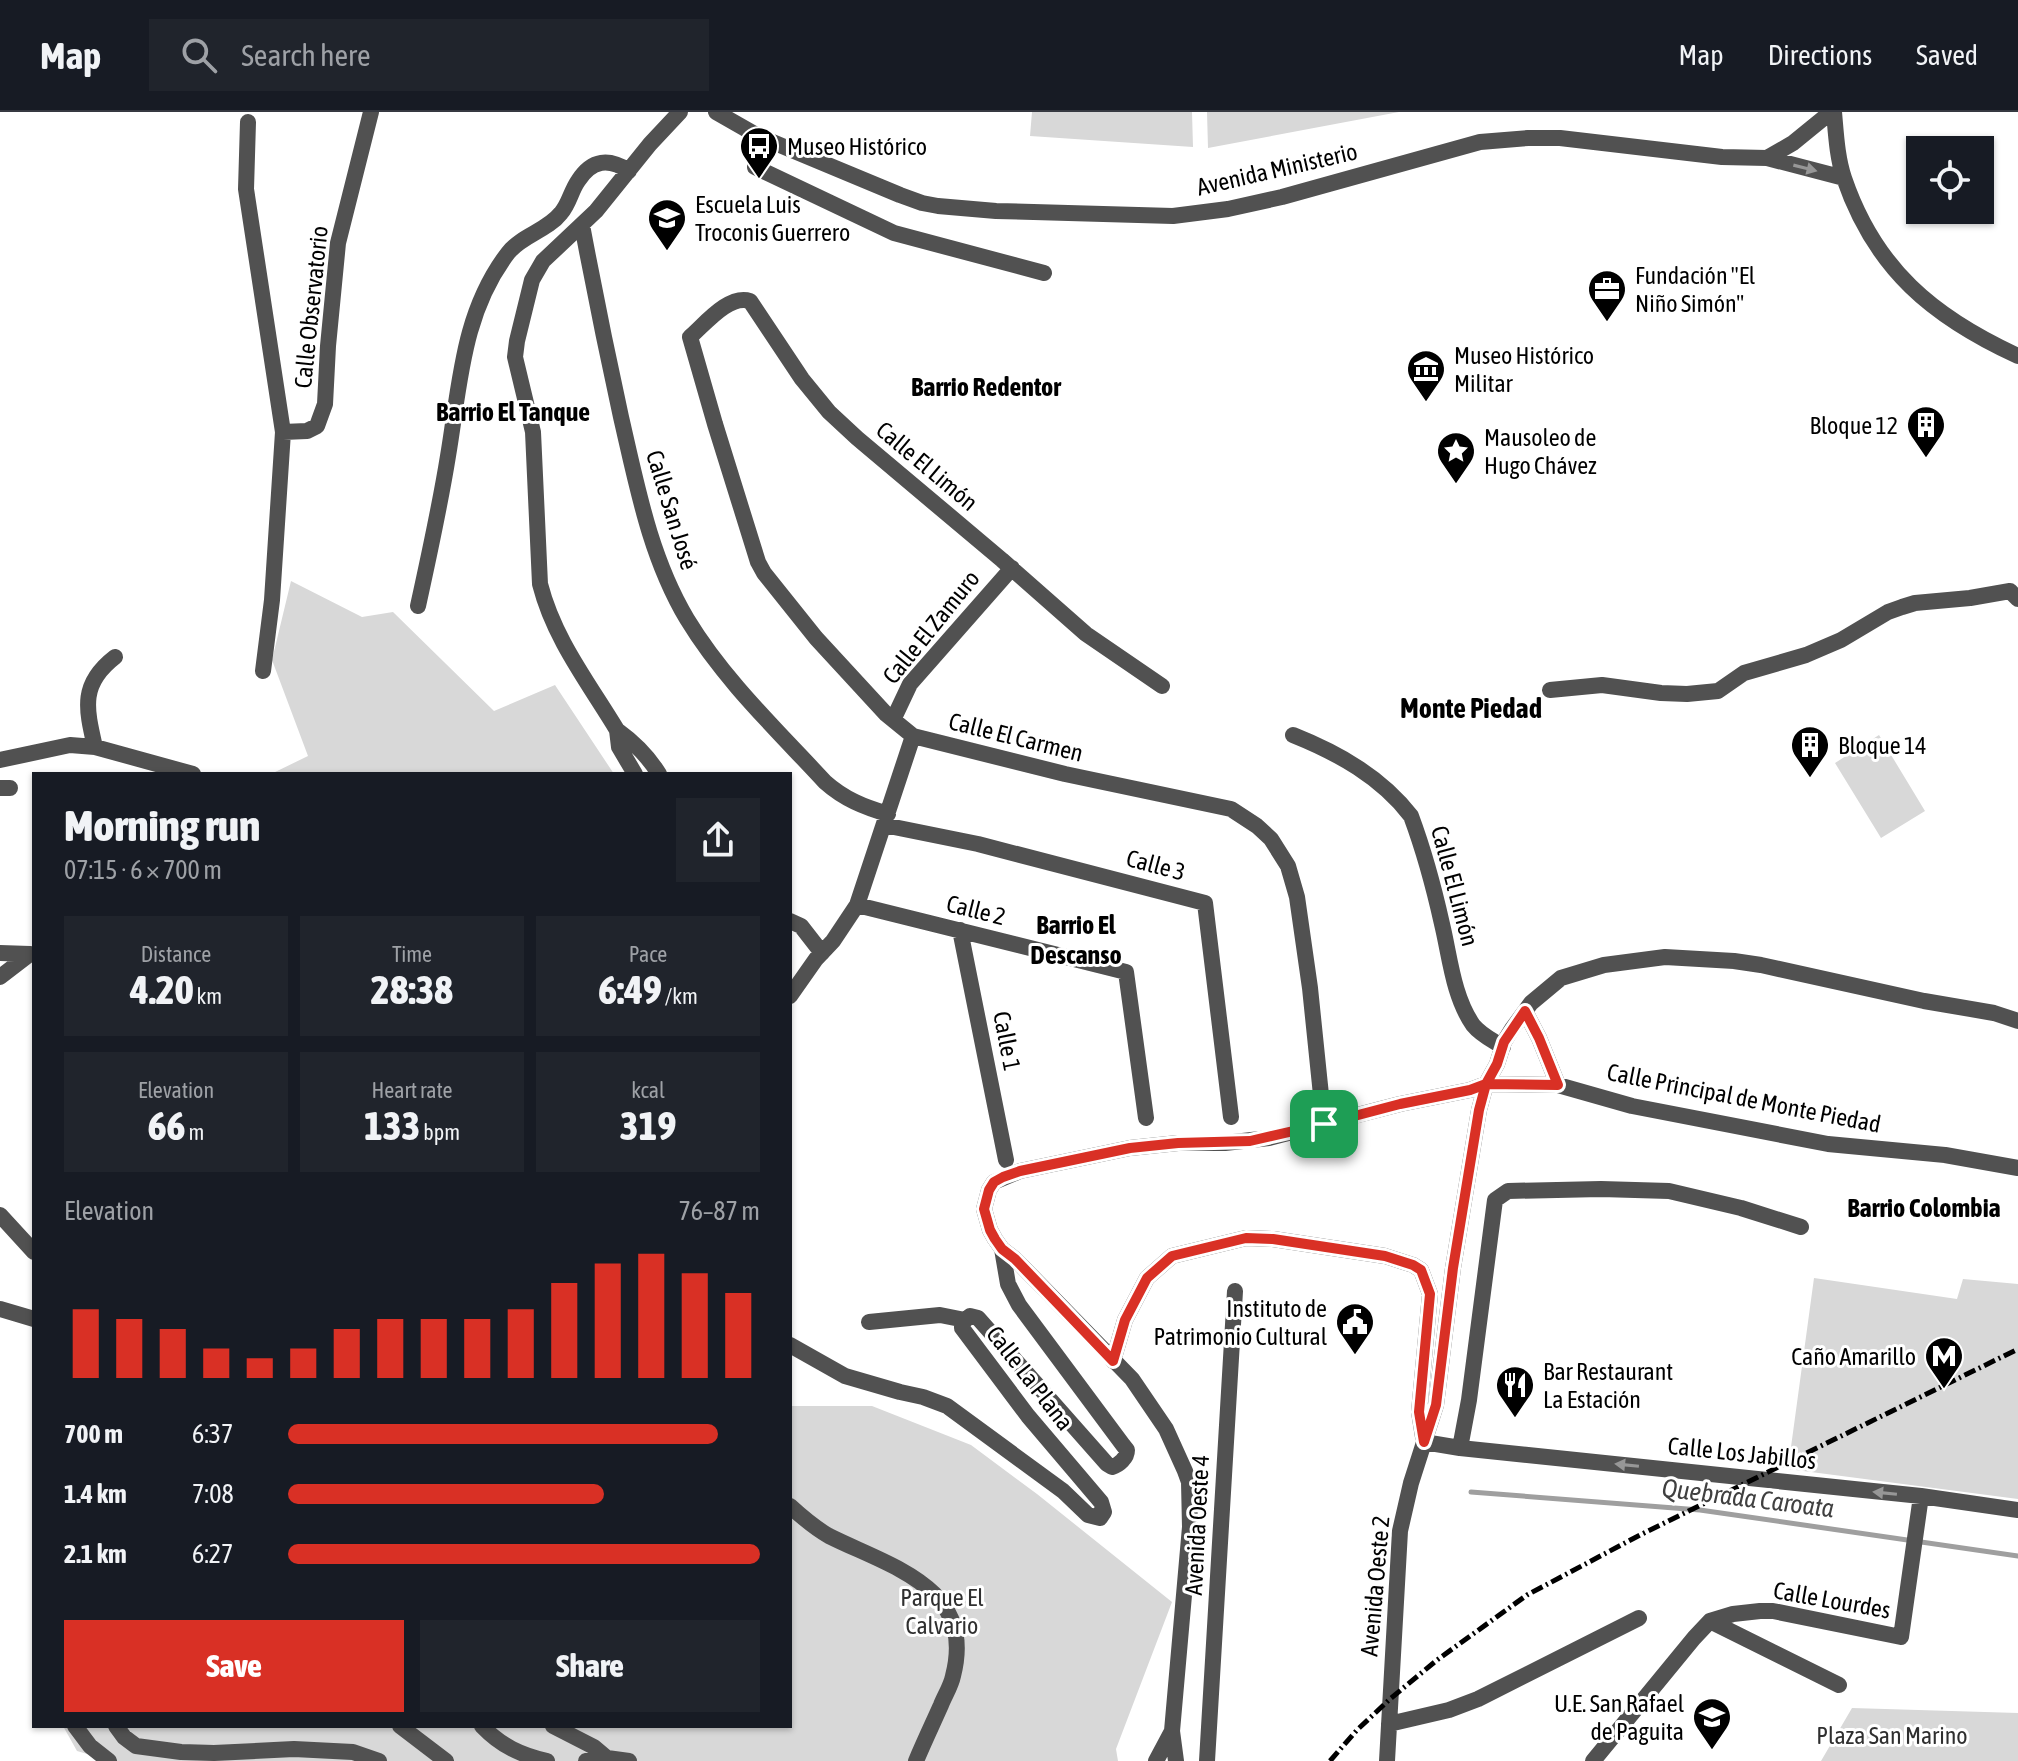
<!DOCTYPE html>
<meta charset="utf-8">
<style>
:root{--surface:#171b24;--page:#20242c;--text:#f1f3f6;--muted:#9ea1a6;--line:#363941;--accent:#d93025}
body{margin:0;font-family:"Asap Condensed",sans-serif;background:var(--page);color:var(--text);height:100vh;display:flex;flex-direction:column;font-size:30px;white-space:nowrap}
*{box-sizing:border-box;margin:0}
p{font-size:26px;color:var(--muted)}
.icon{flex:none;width:44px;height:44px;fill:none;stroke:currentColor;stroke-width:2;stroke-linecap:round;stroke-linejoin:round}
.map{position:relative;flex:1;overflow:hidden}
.panel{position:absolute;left:32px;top:660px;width:760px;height:956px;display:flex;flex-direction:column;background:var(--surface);border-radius:0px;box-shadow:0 2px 6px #0004}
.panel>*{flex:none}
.buttons{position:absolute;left:1906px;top:24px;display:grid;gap:16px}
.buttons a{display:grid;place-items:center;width:88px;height:88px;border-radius:0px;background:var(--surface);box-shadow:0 2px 6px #0004;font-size:40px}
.pin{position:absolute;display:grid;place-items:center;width:68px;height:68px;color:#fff;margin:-34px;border-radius:16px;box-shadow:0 4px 12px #0006}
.round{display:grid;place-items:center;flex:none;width:84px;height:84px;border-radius:0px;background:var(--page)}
.headline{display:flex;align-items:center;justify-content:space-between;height:136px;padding:0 32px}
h1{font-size:44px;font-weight:800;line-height:60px}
.stats{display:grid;grid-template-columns:repeat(3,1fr);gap:12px;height:136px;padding:8px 32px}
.stats div{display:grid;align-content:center;border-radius:0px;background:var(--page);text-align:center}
.stats b{font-size:40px;font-weight:800}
.stats small{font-size:22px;font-weight:400}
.stats p{font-size:22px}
.chart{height:224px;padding:16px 32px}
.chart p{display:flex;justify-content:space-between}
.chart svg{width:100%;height:144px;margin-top:8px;stroke:var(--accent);stroke-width:6}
.button{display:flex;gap:16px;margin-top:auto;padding:16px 32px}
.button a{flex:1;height:92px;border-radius:0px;background:var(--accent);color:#fff;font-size:32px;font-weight:800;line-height:92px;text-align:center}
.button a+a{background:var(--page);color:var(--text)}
ul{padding:0 32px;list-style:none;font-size:26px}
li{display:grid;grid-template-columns:128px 96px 1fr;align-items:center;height:60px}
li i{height:20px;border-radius:10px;background:var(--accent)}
header{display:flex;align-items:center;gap:48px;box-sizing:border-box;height:112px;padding:0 40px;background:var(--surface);border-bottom:2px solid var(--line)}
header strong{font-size:38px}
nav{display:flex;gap:44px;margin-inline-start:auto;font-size:28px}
.search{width:560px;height:72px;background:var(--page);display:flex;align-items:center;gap:20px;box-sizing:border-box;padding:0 28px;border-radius:0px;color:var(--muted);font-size:30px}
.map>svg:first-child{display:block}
.green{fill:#d8d8d8}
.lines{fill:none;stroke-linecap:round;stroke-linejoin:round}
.stream{stroke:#9f9f9f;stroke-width:5}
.street{stroke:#515151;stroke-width:16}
.rail{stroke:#000;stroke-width:5;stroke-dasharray:12 4 2 4;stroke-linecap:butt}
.oneway{fill:#979797}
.route-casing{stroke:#fff;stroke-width:16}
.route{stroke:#d93025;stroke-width:10}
.labels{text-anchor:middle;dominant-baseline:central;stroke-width:6;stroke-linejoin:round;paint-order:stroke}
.poi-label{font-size:24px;fill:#000;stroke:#fff;text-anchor:start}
.street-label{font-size:24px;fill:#000;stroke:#fff}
.park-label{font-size:24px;fill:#2f2f2f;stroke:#fff}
.neighbourhood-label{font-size:26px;font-weight:bold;fill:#000;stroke:#fff}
.water-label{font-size:26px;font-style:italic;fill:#404040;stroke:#fff}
.quarter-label{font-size:28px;font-weight:bold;fill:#000;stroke:#fff}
</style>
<header>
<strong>Map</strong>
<div class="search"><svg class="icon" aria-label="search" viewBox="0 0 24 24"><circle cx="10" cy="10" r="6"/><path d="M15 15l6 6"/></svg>Search here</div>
<nav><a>Map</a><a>Directions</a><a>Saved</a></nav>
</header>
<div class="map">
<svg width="2018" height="1649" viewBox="0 0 2018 1649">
<rect width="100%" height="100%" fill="#fff"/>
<path class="green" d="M1032 0H1192L1193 35 1030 24Z
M1207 0H1399L1208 36Z
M291 469 362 505 393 500 494 599 555 573 614 662H271L308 644 272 548Z
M1879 623 1925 699 1881 726 1835 651Z
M1814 1166 1957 1187 1963 1167 2018 1172V1387L1788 1357Z
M790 1294H872L971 1333 1037 1382 1172 1490 1116 1637 1118 1649H111L77 1639 63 1614H790Z
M1852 1596 2018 1601V1649H1821Z"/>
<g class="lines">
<path class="stream" d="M1471 1380 1700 1398 2018 1444"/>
<path class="street" d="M716 0 758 24 900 83 922 91 938 94 996 99 1173 104 1228 97 1282 85 1480 30 1528 26H1560L1722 45 1767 46 1844 66
M1834 0C1836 22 1837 45 1844 66 1875 157 1933 205 2018 244
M248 10 246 77 283 320 272 488 263 559
M758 24 755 55 894 121 1044 161
M1767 46 1793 31 1831 0
M582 113C594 177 607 241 621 305 637 374 650 445 687 507 724 568 777 618 825 670 844 687 864 695 888 702
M283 320 307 319 317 314 325 292 328 234 338 131 371 0
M418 494C429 444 440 394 448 344 460 273 462 201 508 141 522 123 547 119 561 101 569 92 571 79 578 69 592 47 609 46 629 59
M1162 574 1086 522 1002 448 857 326 829 300 802 267 750 189C729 182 705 212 690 225L715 312 758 450 764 461 816 526 886 602 913 624 1065 662 1231 697 1257 714 1271 727 1288 754 1297 785 1310 876 1324 1012
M1550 578 1602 573 1661 581 1687 582 1718 579 1744 561 1806 543 1841 528 1888 500 1902 495 1915 491 1970 486 2010 479 2018 487
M893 608 910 572 1012 456
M617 618C635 631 648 644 659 662
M1293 623C1338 641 1381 665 1411 704 1424 739 1434 776 1442 812 1450 845 1453 884 1473 913 1481 923 1492 928 1503 935
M95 635C86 596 80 572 115 545
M0 648 70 633 95 635 193 662
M635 662 619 635 617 618C588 570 554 527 540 472L533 320 515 245 517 229 532 168 543 149 596 99 650 32 680 0
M0 676H10
M884 713 978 732 1205 791 1231 1005
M857 793 1126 860 1146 1006
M790 809 801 814 822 841
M960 818 1006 1048
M0 841 30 842
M0 865 30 842
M790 884 816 847 833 829 857 793 913 624
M1525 899 1539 926 1558 973
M0 1103 34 1140
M0 1197 34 1207
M869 1210 940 1203 965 1208
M790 1233 845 1264 900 1280 923 1285 947 1294 1063 1379 1088 1403 1100 1406 1104 1400 1101 1390 1028 1304 962 1216V1211L970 1204 978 1206 1107 1352 1112 1355C1119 1353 1127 1346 1127 1338L1123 1333 1019 1193 1008 1172 1002 1137
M1113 1249 1125 1208 1147 1166 1172 1144 1246 1126 1273 1127 1385 1144 1413 1153 1421 1158 1430 1182 1419 1300 1423 1325
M1424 1330 1460 1336 1921 1384 2018 1398
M1460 1336 1469 1288 1495 1088 1508 1079 1601 1077 1669 1079 1741 1096 1801 1115
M790 1394C802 1405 815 1416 829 1424 891 1455 976 1475 953 1564 951 1574 945 1583 941 1593 933 1611 924 1630 916 1649
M1710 1509 1839 1573
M1389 1612 1449 1598 1478 1587 1639 1506
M75 1614 90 1634 109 1649
M116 1614 124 1625 136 1634 181 1640 214 1641 294 1637 353 1640 379 1649
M400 1614 446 1649
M482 1614C501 1634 521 1643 547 1649
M553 1614 594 1635 607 1646
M586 1649 607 1646 629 1649
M1156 1649 1172 1619
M1176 1649 1172 1619 1190 1415 1189 1370 1185 1359 1166 1317 1132 1267 1015 1147 1002 1137 995 1127 990 1118 984 1097 989 1078 994 1070 1020 1059 1130 1036 1178 1031H1225L1269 1026 1400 992 1470 978 1486 972 1558 973 1632 994 1828 1032 1945 1043 2018 1056
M1207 1649 1235 1179
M1387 1649 1400 1419 1411 1371 1436 1293 1453 1156 1479 998 1486 972 1497 952 1504 930 1512 917 1531 891 1561 866 1604 853 1665 845 1734 849 1761 853 1924 889 1994 901 2018 909
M1593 1649 1694 1526 1710 1509 1733 1502 1760 1499H1773L1901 1525 1921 1384"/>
<path class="rail" d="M1330 1649 1357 1618 1390 1587 1437 1548 1527 1483 1640 1423 2018 1237"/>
</g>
<defs><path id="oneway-solid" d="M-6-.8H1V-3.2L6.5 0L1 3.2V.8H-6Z" transform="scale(2)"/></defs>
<g class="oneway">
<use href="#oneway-solid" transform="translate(1805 56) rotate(14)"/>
<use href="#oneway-solid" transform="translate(1627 1353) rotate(-174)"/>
<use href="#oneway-solid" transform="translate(1885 1381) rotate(-174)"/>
</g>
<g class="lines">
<defs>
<path id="route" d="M1324 1012 1250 1029 1178 1031 1130 1036 1020 1059 1003 1065 994 1070 989 1078 984 1097 990 1118 995 1127 1002 1137 1015 1147 1113 1249 1125 1208 1147 1166 1172 1144 1246 1126 1273 1127 1385 1144 1413 1153 1421 1158 1430 1182 1419 1300 1424 1330 1436 1293 1453 1156 1479 998 1486 972 1558 973 1539 926 1525 899 1504 930 1497 952 1486 972 1470 978 1400 992 1324 1012"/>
</defs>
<use href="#route" class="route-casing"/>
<use href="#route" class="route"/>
</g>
<defs>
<symbol id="bus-pin" viewBox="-11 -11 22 30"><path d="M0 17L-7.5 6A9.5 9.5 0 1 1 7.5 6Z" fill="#000" stroke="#fff"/><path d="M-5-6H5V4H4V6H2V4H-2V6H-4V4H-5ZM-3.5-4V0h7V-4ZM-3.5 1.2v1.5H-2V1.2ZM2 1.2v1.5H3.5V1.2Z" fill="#fff"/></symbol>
<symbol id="school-pin" viewBox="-11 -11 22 30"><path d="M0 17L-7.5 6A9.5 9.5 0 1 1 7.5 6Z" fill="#000" stroke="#fff"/><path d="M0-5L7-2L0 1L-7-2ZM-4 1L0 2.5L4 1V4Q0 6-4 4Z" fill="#fff"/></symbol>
<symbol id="office-pin" viewBox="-11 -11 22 30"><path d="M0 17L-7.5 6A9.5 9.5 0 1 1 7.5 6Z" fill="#000" stroke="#fff"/><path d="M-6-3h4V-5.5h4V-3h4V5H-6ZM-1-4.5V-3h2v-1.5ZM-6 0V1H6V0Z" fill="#fff"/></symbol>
<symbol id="museum-pin" viewBox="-11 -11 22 30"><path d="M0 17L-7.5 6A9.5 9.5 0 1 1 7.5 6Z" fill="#000" stroke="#fff"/><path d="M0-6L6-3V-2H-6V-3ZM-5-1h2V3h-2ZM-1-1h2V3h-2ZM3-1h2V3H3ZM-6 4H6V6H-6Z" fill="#fff"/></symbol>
<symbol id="building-pin" viewBox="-11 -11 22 30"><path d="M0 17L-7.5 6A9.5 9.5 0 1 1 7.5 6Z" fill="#000" stroke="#fff"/><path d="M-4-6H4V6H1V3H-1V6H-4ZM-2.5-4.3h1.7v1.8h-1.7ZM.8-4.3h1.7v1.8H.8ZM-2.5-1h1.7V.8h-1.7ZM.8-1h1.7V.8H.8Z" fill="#fff"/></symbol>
<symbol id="sight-pin" viewBox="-11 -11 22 30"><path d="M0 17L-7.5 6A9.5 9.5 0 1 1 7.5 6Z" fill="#000" stroke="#fff"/><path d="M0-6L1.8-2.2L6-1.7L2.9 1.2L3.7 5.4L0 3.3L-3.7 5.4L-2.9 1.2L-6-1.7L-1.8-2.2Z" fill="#fff"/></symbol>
<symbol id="civic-pin" viewBox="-11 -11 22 30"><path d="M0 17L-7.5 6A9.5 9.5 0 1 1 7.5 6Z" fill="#000" stroke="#fff"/><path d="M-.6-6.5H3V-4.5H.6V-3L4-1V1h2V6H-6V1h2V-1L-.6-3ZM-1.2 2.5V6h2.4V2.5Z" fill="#fff"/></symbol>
<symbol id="metro-pin" viewBox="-11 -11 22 30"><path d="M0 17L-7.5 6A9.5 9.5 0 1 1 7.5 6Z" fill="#000" stroke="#fff"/><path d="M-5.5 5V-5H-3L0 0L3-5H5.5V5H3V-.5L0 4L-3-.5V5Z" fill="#fff"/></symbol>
<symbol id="restaurant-pin" viewBox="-11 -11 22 30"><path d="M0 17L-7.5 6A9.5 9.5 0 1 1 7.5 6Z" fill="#000" stroke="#fff"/><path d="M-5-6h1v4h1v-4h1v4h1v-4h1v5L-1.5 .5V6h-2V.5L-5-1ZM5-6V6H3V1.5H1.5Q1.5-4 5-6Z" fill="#fff"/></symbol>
</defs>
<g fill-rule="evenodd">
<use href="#bus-pin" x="737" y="12" width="44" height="60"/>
<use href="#school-pin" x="645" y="84" width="44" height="60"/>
<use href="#office-pin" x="1585" y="155" width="44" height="60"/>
<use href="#museum-pin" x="1404" y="235" width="44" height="60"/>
<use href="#building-pin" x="1904" y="291" width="44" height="60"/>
<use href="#sight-pin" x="1434" y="317" width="44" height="60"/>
<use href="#building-pin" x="1788" y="611" width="44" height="60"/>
<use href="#civic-pin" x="1333" y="1188" width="44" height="60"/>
<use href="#metro-pin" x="1922" y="1222" width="44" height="60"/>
<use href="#restaurant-pin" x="1493" y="1251" width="44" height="60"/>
<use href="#school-pin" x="1690" y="1583" width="44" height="60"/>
</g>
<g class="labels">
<g class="poi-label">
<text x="787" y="34">Museo Histórico</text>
<text x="695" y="92">Escuela Luis<tspan x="695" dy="28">Troconis Guerrero</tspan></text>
<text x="1635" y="163">Fundación "El<tspan x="1635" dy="28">Niño Simón"</tspan></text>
<text x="1454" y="243">Museo Histórico<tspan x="1454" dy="28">Militar</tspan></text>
<text x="1898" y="313" text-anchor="end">Bloque 12</text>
<text x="1484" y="325">Mausoleo de<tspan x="1484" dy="28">Hugo Chávez</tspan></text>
<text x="1838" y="633">Bloque 14</text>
<text x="1327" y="1196" text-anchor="end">Instituto de<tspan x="1327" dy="28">Patrimonio Cultural</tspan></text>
<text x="1916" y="1244" text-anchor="end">Caño Amarillo</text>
<text x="1543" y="1259">Bar Restaurant<tspan x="1543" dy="28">La Estación</tspan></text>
<text x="1684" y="1591" text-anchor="end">U.E. San Rafael<tspan x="1684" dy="28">de Paguita</tspan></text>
</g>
<g class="street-label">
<text transform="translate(1277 57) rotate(-13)">Avenida Ministerio</text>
<text transform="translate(311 195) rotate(-84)">Calle Observatorio</text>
<text transform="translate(927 354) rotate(40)">Calle El Limón</text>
<text transform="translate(672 398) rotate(73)">Calle San José</text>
<text transform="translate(931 515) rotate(-51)">Calle El Zamuro</text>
<text transform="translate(1016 625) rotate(14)">Calle El Carmen</text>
<text transform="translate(1156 753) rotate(15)">Calle 3</text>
<text transform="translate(1455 774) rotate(75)">Calle El Limón</text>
<text transform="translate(976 798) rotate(14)">Calle 2</text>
<text transform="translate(1007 929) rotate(79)">Calle 1</text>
<text transform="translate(1744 986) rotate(11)">Calle Principal de Monte Piedad</text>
<text transform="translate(1030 1266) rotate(52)">Calle La Plana</text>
<text transform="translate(1742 1341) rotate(6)">Calle Los Jabillos</text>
<text transform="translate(1197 1413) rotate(-87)">Avenida Oeste 4</text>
<text transform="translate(1375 1474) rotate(-85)">Avenida Oeste 2</text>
<text transform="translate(1832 1488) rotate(10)">Calle Lourdes</text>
</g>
<g class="park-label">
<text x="942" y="1485">Parque El<tspan x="942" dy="28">Calvario</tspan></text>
<text x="1892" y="1623">Plaza San Marino</text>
</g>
<g class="neighbourhood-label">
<text x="986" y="275">Barrio Redentor</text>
<text x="513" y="300">Barrio El Tanque</text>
<text x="1076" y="813">Barrio El<tspan x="1076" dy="30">Descanso</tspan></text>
<text x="1924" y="1096">Barrio Colombia</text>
</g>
<g class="water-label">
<text transform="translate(1748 1386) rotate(7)">Quebrada Caroata</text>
</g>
<g class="quarter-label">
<text x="1471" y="596">Monte Piedad</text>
</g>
</g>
</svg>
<div class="buttons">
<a><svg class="icon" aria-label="locate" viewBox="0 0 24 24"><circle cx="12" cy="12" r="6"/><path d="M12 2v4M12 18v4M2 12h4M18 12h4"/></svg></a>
</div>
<div class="pin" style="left:1324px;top:1012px;background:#1e9e55"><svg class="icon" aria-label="arrive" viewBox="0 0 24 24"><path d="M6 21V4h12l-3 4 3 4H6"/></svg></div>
<section class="panel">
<div class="headline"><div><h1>Morning run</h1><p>07:15 · 6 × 700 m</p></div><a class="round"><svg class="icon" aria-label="share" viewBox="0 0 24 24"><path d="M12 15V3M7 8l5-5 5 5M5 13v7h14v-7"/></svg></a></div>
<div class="stats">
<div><p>Distance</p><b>4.20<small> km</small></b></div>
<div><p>Time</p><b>28:38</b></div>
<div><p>Pace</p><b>6:49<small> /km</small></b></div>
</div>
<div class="stats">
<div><p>Elevation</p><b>66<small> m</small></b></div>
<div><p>Heart rate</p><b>133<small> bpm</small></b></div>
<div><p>kcal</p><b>319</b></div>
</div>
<div class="chart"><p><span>Elevation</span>76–87 m</p>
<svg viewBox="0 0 160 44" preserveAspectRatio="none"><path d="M5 44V23M15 44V26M25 44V29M35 44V35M45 44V38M55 44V35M65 44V29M75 44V26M85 44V26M95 44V26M105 44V23M115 44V15M125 44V9M135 44V6M145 44V12M155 44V18"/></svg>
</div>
<ul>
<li><b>700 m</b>6:37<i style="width:91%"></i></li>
<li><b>1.4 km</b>7:08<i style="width:67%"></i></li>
<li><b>2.1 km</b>6:27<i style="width:100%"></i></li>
</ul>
<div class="button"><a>Save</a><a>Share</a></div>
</section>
</div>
